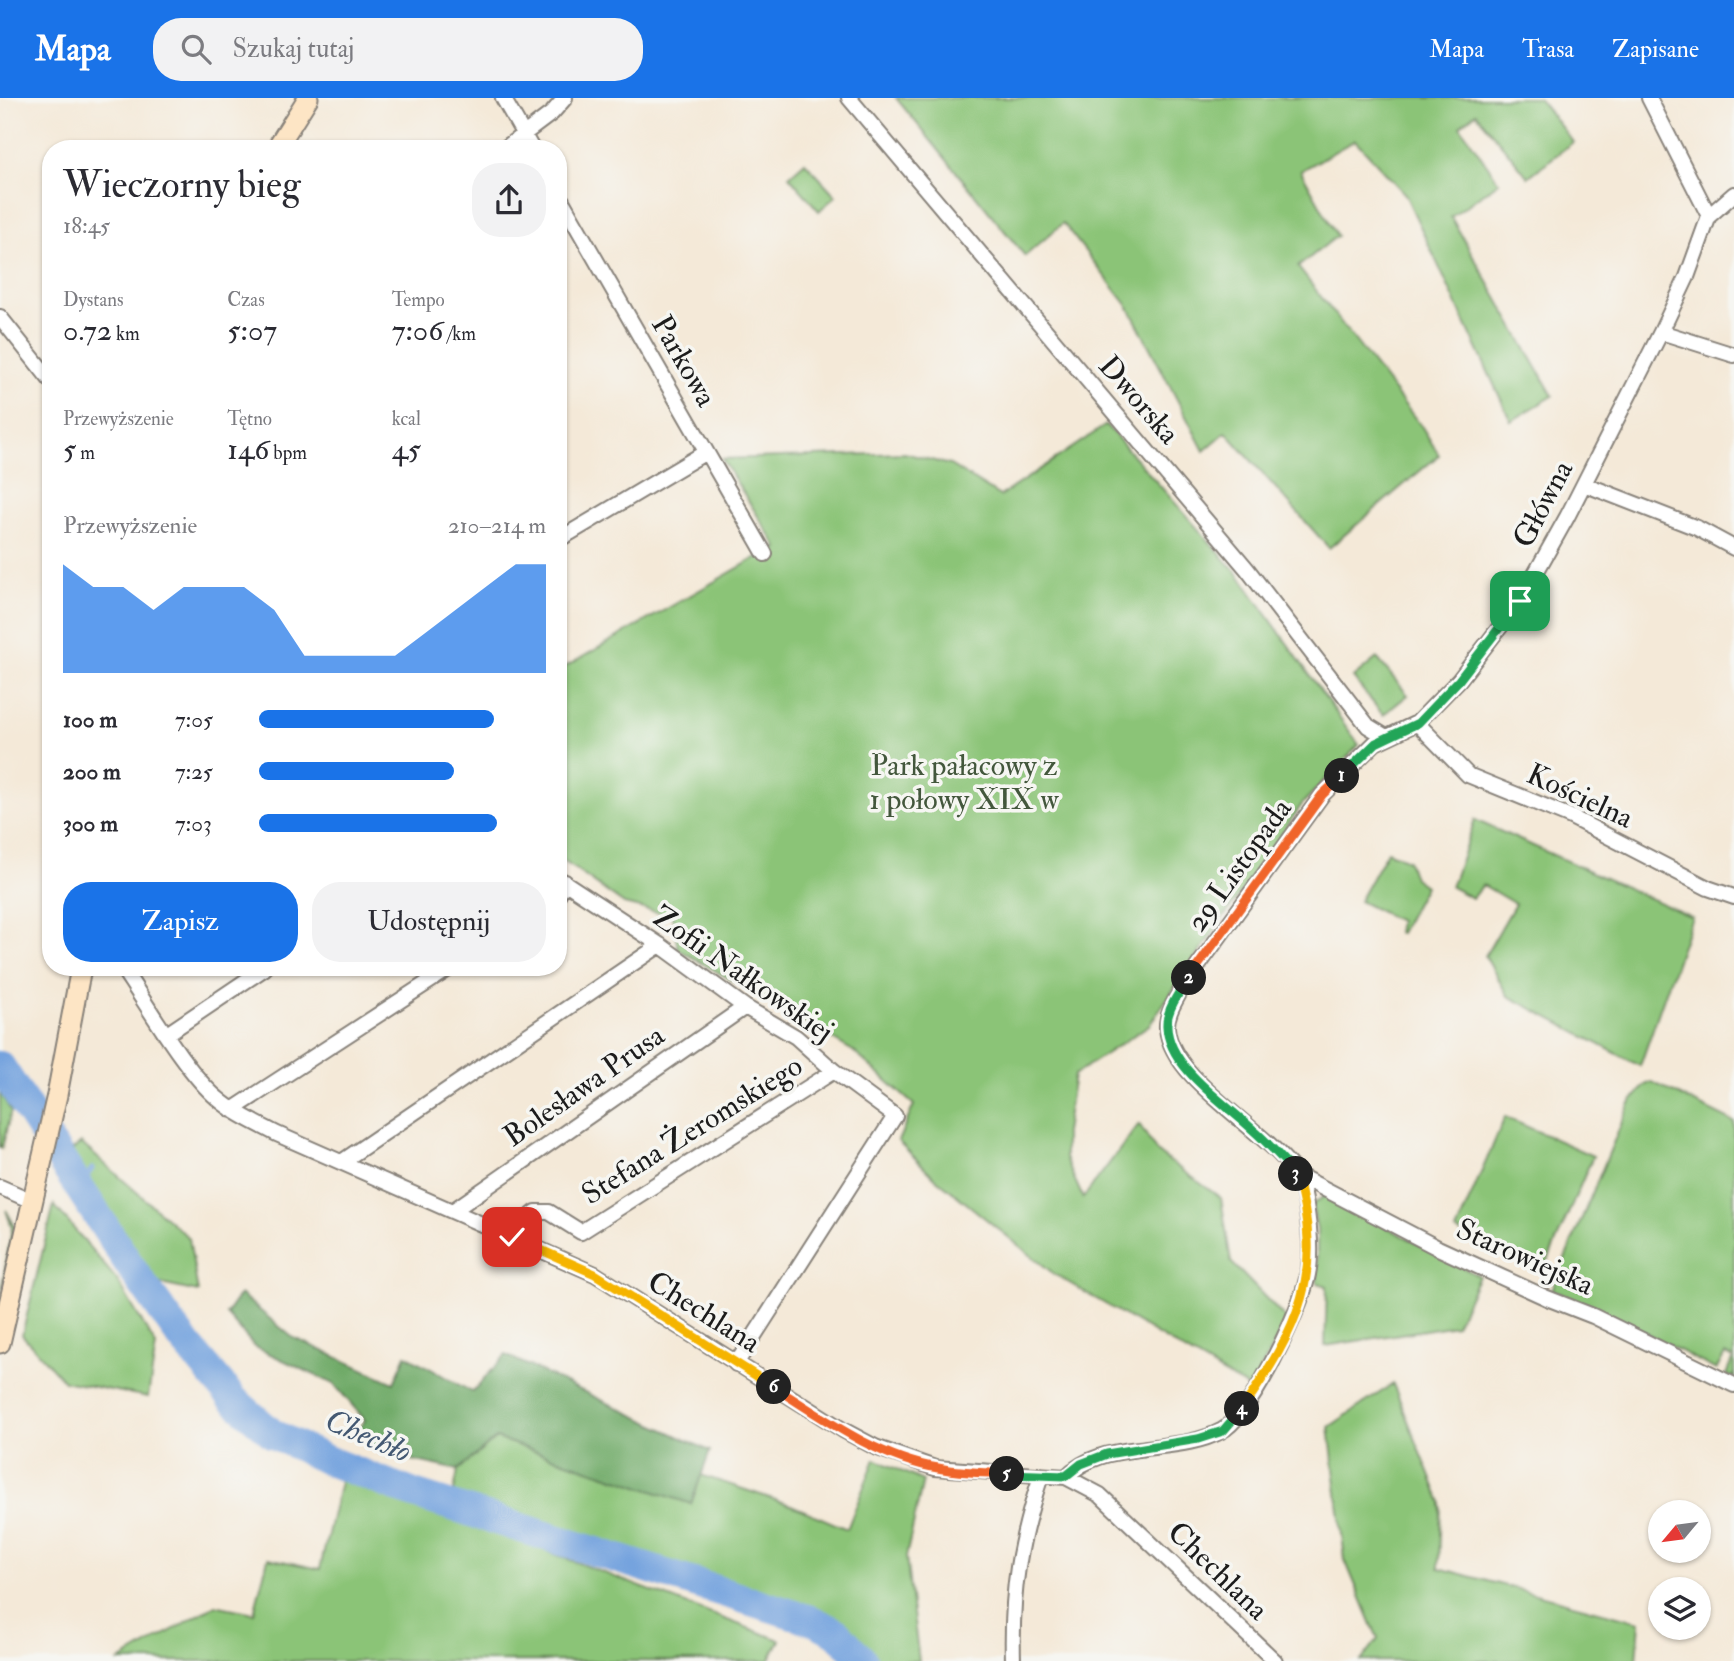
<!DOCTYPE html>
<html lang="pl">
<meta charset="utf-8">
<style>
:root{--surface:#fff;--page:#f2f2f3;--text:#2b2b33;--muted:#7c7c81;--accent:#1a73e8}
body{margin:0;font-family:"IM FELL Double Pica",serif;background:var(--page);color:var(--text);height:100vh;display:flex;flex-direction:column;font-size:26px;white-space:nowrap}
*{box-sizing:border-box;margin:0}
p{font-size:23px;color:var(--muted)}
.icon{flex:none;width:38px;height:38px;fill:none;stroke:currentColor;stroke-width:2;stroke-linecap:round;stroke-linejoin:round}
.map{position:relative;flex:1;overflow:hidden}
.drawer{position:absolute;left:42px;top:42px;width:525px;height:836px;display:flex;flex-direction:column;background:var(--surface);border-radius:28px;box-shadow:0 2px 5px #0004}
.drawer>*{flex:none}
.needle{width:46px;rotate:241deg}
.controls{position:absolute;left:1648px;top:1402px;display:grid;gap:14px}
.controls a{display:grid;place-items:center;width:63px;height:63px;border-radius:50%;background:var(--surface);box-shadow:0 2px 5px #0004;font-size:35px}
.pin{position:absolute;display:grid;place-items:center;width:60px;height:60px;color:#fff;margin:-30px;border-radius:14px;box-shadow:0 4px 10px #0006}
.km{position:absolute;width:35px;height:35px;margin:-18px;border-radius:50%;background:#222;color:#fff;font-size:19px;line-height:35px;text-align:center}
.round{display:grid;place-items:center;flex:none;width:74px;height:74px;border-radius:28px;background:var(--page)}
.summary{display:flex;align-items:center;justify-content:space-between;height:119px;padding:0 21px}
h1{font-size:38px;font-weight:600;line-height:52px}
.metrics{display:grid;grid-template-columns:repeat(3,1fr);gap:10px;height:119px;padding:7px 21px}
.metrics div{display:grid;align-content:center}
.metrics b{font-size:30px;font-weight:600}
.metrics small{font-size:19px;font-weight:400}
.metrics p{font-size:19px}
.chart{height:196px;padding:14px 21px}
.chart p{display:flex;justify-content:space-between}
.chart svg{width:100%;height:126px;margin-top:7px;fill:var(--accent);opacity:.7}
.primary-button{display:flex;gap:14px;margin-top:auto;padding:14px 21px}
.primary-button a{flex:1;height:80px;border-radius:28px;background:var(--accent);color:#fff;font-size:28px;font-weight:600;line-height:80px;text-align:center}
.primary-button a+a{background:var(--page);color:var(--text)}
ul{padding:0 21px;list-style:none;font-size:23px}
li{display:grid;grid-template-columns:112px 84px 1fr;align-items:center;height:52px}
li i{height:18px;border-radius:9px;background:var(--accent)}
header{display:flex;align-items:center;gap:42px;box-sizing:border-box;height:98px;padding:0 35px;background:var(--accent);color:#fff}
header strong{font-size:33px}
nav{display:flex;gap:38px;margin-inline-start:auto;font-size:24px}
.search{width:490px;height:63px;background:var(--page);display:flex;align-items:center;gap:18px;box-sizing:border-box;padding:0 24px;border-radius:28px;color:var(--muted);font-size:26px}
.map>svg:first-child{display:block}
.green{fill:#8bc477;stroke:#54704a;stroke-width:2}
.forest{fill:#70aa68;stroke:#466342;stroke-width:2}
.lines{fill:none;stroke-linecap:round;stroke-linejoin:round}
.stream{stroke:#75a3de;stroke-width:5}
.river{stroke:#75a3de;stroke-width:30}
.street-casing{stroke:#88827a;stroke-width:18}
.secondary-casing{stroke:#88827a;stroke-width:23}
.street{stroke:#fff;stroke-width:14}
.secondary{stroke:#fde5c5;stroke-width:19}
.split-1-casing{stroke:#fff;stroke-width:14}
.split-2-casing{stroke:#fff;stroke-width:14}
.split-3-casing{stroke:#fff;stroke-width:14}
.split-4-casing{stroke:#fff;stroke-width:14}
.split-5-casing{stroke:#fff;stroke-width:14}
.split-6-casing{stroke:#fff;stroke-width:14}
.split-7-casing{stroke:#fff;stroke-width:14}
.split-1{stroke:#22a559;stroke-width:9}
.split-2{stroke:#f0652b;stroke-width:9}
.split-3{stroke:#22a559;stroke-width:9}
.split-4{stroke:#f5b400;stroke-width:9}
.split-5{stroke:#22a559;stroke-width:9}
.split-6{stroke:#f0652b;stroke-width:9}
.split-7{stroke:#f5b400;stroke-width:9}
.labels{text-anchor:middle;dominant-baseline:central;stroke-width:7;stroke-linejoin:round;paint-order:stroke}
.street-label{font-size:30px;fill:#1c1c1c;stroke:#f6f6f2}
.park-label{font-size:30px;fill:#43573c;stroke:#f6f6f2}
.water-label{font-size:32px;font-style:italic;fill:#445973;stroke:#f6f6f2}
</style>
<header>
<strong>Mapa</strong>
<div class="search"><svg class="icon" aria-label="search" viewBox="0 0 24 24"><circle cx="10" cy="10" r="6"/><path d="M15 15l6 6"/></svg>Szukaj tutaj</div>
<nav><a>Mapa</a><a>Trasa</a><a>Zapisane</a></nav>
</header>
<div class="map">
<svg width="1734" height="1563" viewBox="0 0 1734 1563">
<rect width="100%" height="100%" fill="#f6f6f2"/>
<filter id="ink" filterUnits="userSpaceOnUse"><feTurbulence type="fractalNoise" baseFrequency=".0143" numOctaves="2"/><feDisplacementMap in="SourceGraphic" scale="14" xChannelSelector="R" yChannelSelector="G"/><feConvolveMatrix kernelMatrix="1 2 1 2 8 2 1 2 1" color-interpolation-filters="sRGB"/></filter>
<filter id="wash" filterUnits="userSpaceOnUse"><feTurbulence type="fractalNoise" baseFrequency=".00686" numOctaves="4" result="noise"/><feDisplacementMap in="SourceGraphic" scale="28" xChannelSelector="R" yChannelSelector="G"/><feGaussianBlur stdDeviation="1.57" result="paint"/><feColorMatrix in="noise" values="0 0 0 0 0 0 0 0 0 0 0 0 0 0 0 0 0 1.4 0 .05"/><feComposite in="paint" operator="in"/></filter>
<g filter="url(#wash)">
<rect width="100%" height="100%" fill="#f4e9d8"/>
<path class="green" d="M896 0H1538L1573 44 1528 79 1476 15 1460 28 1499 84 1451 119 1553 298 1511 323 1405 96 1355 42 1301 73 1337 138 1298 169 1422 329 1439 357 1329 450 1226 334 1204 353 1128 208 1063 125 1025 158Z
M805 64 836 98 819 113 789 78Z
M1106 327 1239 477 1359 647 1303 705 1149 927 1074 977 1065 1034V1060L1083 1100 1139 1026 1157 1054 1221 1100 1231 1164 1287 1222 1250 1291 1054 1176 934 1079 898 1043 914 1007 853 953 678 851 672 818 624 806 558 759V573L761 457 778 450 722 361 905 355 950 367 1000 398Z
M1377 560 1408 597 1383 617 1353 580Z
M1475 722 1692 819 1640 968 1508 898 1485 858 1515 806 1483 787 1472 800 1451 789Z
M1387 753 1408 762 1414 780 1425 788 1400 835 1397 834 1399 823 1359 803Z
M1652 984 1734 1024V1280L1726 1277 1733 1260 1725 1256 1716 1272 1625 1224 1552 1192 1629 1007 1645 987Z
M0 994 11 1013 2 1050 0 1049Z
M1505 1019 1593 1058 1544 1172 1456 1133Z
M81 1045 189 1140 198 1194 156 1185 69 1055Z
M1326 1097 1479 1178 1456 1227 1325 1248 1327 1188 1317 1185V1132L1312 1107Z
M54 1107 117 1182 156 1248 148 1299 64 1283 22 1237Z
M6 1112 16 1130 0 1200 12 1130Z
M1393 1286 1441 1404 1439 1470 1640 1524 1637 1563H1361L1378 1541 1345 1462 1329 1329Z
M496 1340 691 1405 701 1377 791 1407 847 1431 875 1361 923 1383 906 1459 919 1563H871L841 1531 811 1512 453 1398 458 1372Z
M342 1375 780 1542 769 1563H120L215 1507 254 1515 268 1460 320 1471Z"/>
<path class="forest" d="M240 1196 292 1239 394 1285 406 1257 472 1294 506 1257 710 1353 691 1406 496 1340 458 1372 380 1355 355 1336 365 1322 334 1286 255 1249 226 1216Z"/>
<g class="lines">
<path class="stream" d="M0 982 6 978
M9 1005 20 998
M80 1087 92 1071"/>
<path class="river" d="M0 968 134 1174 183 1242 233 1301 273 1336 329 1363 414 1396 814 1523 837 1535 863 1563"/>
</g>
</g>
<g filter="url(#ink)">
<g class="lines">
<defs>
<path id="street" d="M503 0 532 51
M849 0 1247 471 1368 628 1386 639
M1649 0 1709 118
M504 51 552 15 565 0
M558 96 765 456
M0 219 51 283
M1661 234 1734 257
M1584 386 1697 430 1734 450
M558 442 706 354
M1417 625 1468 677 1571 719 1708 790 1734 799
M558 780 660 847 745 909 796 939 834 973 895 1018 736 1266
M558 797 565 784
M122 870C147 906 185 973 217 1000 234 1015 256 1025 277 1036L595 1176 843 1332 875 1349 935 1370 1066 1379 1100 1397 1275 1563
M167 936 265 870
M232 1012 450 870
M343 1063 660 847
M1296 1076 1438 1150 1547 1200 1593 1218 1734 1287
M0 1089 32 1103
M454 1112 745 909
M512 1140 517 1130 536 1114H549L581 1134 834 973
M1066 1379C1085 1359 1113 1354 1139 1351 1165 1347 1197 1346 1221 1333 1251 1318 1295 1221 1305 1188 1311 1170 1311 1149 1309 1130 1307 1114 1305 1088 1295 1074 1265 1031 1171 982 1167 930 1166 916 1176 902 1182 890L1322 697 1375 645 1417 625 1459 582 1520 503 1567 419 1661 234 1687 179 1709 118 1734 96
M1013 1563C1011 1493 1019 1444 1041 1378"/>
<path id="secondary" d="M276 51 308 0
M0 1245 57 997 81 870"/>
</defs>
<use href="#street" class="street-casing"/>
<use href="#secondary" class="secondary-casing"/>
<use href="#street" class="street"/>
<use href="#secondary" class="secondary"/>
</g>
</g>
<g class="lines" filter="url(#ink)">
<defs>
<path id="split-1" d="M1342 678 1376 645 1418 625 1459 582 1520 503"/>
<path id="split-2" d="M1189 880 1322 697 1342 678"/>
<path id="split-3" d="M1189 880C1180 893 1166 912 1167 928 1168 969 1225 1005 1251 1030 1267 1044 1282 1060 1296 1076"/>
<path id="split-4" d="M1242 1311C1298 1230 1326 1175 1296 1076"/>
<path id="split-5" d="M1007 1376 1066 1378 1081 1366 1107 1356 1198 1341 1223 1333 1242 1311"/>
<path id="split-6" d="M774 1289C824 1321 878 1360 938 1370 961 1375 984 1374 1007 1376"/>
<path id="split-7" d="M512 1139 595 1176 774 1289"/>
</defs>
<use href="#split-1" class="split-1-casing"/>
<use href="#split-2" class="split-2-casing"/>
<use href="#split-3" class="split-3-casing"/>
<use href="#split-4" class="split-4-casing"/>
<use href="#split-5" class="split-5-casing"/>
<use href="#split-6" class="split-6-casing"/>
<use href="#split-7" class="split-7-casing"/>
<use href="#split-1" class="split-1"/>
<use href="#split-2" class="split-2"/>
<use href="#split-3" class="split-3"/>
<use href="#split-4" class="split-4"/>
<use href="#split-5" class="split-5"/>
<use href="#split-6" class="split-6"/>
<use href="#split-7" class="split-7"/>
</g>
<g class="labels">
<g class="street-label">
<text transform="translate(684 263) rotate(60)">Parkowa</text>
<text transform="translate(1139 302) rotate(49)">Dworska</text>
<text transform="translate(1543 406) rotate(-62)">Główna</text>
<text transform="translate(1580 698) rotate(25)">Kościelna</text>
<text transform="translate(1239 767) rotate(-54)">29 Listopada</text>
<text transform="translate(743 876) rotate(35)">Zofii Nałkowskiej</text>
<text transform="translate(584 988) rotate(-35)">Bolesława Prusa</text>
<text transform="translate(692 1032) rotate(-32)">Stefana Żeromskiego</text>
<text transform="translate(1525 1159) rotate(24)">Starowiejska</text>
<text transform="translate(704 1214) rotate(32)">Chechlana</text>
<text transform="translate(1218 1473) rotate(44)">Chechlana</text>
</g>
<g class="park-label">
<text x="964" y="667">Park pałacowy z<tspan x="964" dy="34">1 połowy XIX w</tspan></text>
</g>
<g class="water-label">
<text transform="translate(368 1338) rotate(23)">Chechło</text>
</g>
</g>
</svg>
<div class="controls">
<a><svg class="needle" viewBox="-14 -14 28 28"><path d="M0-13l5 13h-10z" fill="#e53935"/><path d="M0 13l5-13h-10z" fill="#7c7c81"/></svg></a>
<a><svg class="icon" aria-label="layers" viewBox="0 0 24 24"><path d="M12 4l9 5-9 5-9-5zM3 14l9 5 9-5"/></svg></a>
</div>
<div class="pin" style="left:1520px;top:503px;background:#1e9e55"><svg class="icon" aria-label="arrive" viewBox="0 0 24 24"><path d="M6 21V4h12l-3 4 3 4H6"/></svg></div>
<div class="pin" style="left:512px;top:1139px;background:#d93025"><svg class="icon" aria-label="check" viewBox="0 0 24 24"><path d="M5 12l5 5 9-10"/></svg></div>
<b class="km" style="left:1342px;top:678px">1</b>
<b class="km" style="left:1189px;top:880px">2</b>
<b class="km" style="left:1296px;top:1076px">3</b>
<b class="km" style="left:1242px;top:1311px">4</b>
<b class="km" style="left:1007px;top:1376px">5</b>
<b class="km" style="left:774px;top:1289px">6</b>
<section class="drawer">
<div class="summary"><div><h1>Wieczorny bieg</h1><p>18:45</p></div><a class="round"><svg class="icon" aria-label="share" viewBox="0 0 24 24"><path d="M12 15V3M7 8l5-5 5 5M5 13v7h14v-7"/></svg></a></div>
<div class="metrics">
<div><p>Dystans</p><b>0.72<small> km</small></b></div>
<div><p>Czas</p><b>5:07</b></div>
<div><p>Tempo</p><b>7:06<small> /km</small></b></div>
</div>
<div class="metrics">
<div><p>Przewyższenie</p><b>5<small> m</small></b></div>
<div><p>Tętno</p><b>146<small> bpm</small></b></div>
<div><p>kcal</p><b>45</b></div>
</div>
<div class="chart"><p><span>Przewyższenie</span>210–214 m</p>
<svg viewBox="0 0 160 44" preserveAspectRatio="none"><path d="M0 44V6L10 14L20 14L30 22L40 14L50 14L60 14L70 22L80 38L90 38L100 38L110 38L120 30L130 22L140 14L150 6L160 6V44z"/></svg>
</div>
<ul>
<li><b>100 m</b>7:05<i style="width:82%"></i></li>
<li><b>200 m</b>7:25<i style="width:68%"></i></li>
<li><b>300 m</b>7:03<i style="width:83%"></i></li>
</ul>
<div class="primary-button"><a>Zapisz</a><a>Udostępnij</a></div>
</section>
</div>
